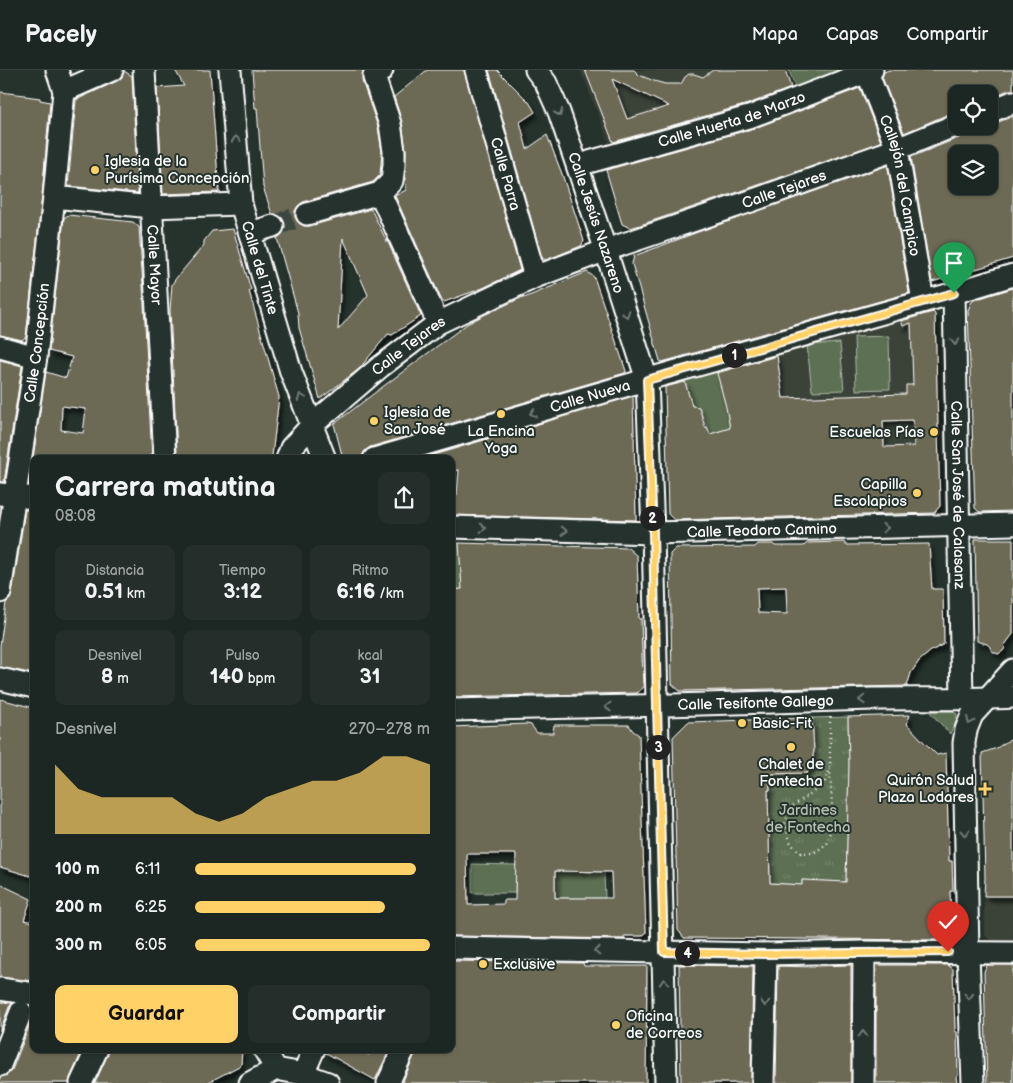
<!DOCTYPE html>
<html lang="es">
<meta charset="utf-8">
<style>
:root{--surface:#1c2622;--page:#252e2a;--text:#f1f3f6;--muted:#a0a5a5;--line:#3a4340;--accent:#ffd166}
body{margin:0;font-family:"Balsamiq Sans",sans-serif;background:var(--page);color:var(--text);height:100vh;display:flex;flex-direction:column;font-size:19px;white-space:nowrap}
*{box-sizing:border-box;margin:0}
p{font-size:16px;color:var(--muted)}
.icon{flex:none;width:28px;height:28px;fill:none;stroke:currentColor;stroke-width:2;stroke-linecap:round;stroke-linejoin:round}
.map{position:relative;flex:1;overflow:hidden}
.drawer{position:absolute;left:30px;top:385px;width:425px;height:598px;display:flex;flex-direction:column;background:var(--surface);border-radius:10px;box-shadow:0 1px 4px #0004,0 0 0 1px var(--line)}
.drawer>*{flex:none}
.fabs{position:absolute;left:948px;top:15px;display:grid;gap:10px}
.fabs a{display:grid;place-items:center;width:50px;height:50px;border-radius:10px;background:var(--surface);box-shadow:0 1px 4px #0004,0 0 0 1px var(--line);font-size:25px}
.pin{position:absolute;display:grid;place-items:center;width:42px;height:42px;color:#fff;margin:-51px -21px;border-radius:50% 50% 50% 0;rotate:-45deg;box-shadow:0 0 5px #0007}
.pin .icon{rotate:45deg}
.km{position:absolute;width:25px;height:25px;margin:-12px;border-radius:50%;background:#222;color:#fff;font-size:14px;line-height:25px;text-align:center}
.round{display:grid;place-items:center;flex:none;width:52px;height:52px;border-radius:10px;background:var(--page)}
.summary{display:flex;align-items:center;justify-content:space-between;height:85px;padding:0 25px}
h1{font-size:28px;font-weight:600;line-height:38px}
.figures{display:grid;grid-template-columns:repeat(3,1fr);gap:8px;height:85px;padding:5px 25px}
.figures div{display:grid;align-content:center;border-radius:10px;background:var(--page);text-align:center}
.figures b{font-size:21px;font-weight:600}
.figures small{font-size:14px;font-weight:400}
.figures p{font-size:14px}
.chart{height:140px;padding:10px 25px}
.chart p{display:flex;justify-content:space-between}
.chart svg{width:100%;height:90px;margin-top:5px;fill:var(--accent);opacity:.7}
.button{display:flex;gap:10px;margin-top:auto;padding:10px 25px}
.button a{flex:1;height:58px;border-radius:10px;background:var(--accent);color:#111;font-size:20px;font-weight:600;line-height:58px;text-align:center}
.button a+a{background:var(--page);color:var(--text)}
ul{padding:0 25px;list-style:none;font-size:16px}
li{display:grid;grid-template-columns:80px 60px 1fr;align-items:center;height:38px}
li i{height:12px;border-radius:6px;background:var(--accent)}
header{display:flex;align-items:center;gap:30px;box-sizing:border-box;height:70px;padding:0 25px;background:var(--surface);border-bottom:1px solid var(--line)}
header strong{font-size:24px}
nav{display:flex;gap:28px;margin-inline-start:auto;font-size:18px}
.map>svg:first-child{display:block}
.built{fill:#3b4339}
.grass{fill:#5d7053;stroke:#aeb8a9}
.park{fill:url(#park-tufts);stroke:#aeb8a9}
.building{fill:#6c6955;stroke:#fff;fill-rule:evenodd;filter:url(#shadow)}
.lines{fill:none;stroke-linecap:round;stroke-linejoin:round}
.minor-tunnel{stroke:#3c4742;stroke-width:21;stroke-dasharray:21 11;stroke-linecap:butt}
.minor-casing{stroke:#fff;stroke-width:25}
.path{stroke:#fff;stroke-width:2.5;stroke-dasharray:1 4;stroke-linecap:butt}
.minor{stroke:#26332d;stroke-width:21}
.oneway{stroke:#727a76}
.route-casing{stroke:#fff;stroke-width:10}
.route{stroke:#ffd166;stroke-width:6}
.poi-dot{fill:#ffd166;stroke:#26332d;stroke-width:2}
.labels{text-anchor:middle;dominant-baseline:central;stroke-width:4;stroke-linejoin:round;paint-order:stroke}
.street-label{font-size:15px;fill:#fff;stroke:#26332d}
.poi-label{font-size:15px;fill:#fff;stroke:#26332d;text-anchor:start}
.park-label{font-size:15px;fill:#b6bfb2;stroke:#26332d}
</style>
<header>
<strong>Pacely</strong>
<nav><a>Mapa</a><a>Capas</a><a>Compartir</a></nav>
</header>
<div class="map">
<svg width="1013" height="1013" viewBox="0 0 1013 1013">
<defs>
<pattern id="park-tufts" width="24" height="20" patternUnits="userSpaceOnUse" patternTransform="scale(1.25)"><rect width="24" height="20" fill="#5d7053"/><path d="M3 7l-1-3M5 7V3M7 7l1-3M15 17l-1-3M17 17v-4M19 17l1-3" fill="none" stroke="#75856d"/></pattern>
<filter id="shadow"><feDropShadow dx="3" dy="5" stdDeviation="2.5" flood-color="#0009"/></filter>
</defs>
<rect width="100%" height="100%" fill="#26332d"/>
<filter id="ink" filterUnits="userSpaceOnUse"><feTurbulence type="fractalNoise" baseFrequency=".02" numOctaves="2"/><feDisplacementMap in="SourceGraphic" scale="10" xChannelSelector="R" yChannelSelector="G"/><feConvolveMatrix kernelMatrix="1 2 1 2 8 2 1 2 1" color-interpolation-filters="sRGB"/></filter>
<g filter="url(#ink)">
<path class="built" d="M582 0H855L752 40 612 80 581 1Z
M927 238 935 244 940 436 934 443 895 445 894 420 766 352 757 286Z
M985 807H1013V871H991L985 865 984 826Z"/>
<path class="grass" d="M789 0H851L796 19Z
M889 266 890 319 856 320 854 267Z
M840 273 844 320 812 321 807 275Z
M716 298 726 335 730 358 710 364 699 337 692 336 684 308Z
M451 473H459L462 519 451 520Z
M929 641H953L957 644V649L950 664Z
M472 794 516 795 515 823H472Z
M555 801 604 802 605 828H555Z"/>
<path class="park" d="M848 647 849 694 846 812 802 810V815L770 813 768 720H770L769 705 807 703 810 700 813 699V692H809L814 681 812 676V648Z"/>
<path class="building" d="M175 0H210L219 122 163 124 157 18 184 16Z
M252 0H363L362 11 378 57 382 82 380 105 373 112 303 132 298 136 295 141V147L299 153 304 156H310L371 139 387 172V170L421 246 392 265 388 264 359 299 320 329 299 258 298 243 277 168 282 164 285 158V153L281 147 276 144H272L263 117 257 38H255ZM343 168 368 225 338 260Z
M427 0H464L520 200 483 218 444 232 442 231 395 126 406 120 405 108 406 81 402 52 394 27Z
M489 0H497L529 32 535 42 520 52 527 79 547 65 562 104 584 171 581 176 546 190 542 188Z
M585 0H634L639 5 654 11 665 14H681L685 7 689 4H694L703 7 713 0H785L791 18 748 34 613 72ZM612 9 669 36 627 49Z
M889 0H1013V20H1008L989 29V24H956V43H951L904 63 882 7 884 2Z
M124 1 132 6 138 122 137 123 68 116 76 30 117 11 122 7Z
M860 18 881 72 747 119 637 156 630 158 622 154 606 100 755 58Z
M0 22 25 25V26L40 28V30L50 32 42 126 26 267 22 270 0 265Z
M1013 46V188L932 212 911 87 961 67 966 62 981 56H989V54H994ZM956 84H989V116H956Z
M886 96 888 98 909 223 662 292 660 291 632 194 634 186 698 162Z
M68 145 133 152 139 157 143 215 152 389H34V415H30L29 414 46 302 66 308 72 287 49 281 64 148ZM62 336 86 339 83 363 61 360Z
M233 159 251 220 249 221 279 327 272 386 268 389H183L177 383 170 240 172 214 177 207 183 200 204 175V171L212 161Z
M587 202 594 207 626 301 625 303 370 377 365 381 362 386V389H343L334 354 381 318 467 254 484 245 523 227 524 228Z
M1013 218V441L979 442 975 438 968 240 971 233 974 230Z
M933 242 935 244 940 436 934 443 674 450 668 444 665 317 685 312 692 336 699 337 705 357H707L710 364 730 358 726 337 717 303 777 286 783 328 906 324V315H913L911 253 903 256 901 251ZM913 350 914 376 884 377 883 351Z
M0 290 22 296 4 412H0Z
M633 326 636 450 451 445V425H457L459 400 451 401V389H420Z
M25 440H34V604L1 597 0 595V576L6 533 10 529 12 524Z
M975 469H1013V564L1004 576 1005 578 1003 581 998 584 992 581 990 577 987 574 977 571Z
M844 472 846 475 929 474 932 519H943L944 574 931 581 919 591 911 603 907 616 680 621 672 614 670 484 676 478 755 477 758 474H773L775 476H804L807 473ZM786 517 787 544 758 543 757 518Z
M459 473 628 478 637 486 639 549H641L643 618 637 623 451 627V520L462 519Z
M0 629 34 638V807L0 797Z
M910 645 907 654 922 670 937 685 946 683 949 791H952L953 821H950V823L952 863 945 870 684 868 678 860 673 667 688 652 812 648 814 681 813 685V697L807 703 769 704 770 720H768L770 813 802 815V810L846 812 849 694 848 647Z
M527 654 531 655 537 663H553L554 655H629L633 661 639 665 646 863 642 866H624V869L451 866V657ZM467 784H516L515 830H504V834L468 835ZM555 801 611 802 612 828H555Z
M1013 667V826H984L985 807 982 683 997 678Z
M0 814 31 829 24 850 34 852V911L0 907Z
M451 891 583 893 584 896H647L646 1013H402L415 984 416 979H451Z
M679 895 753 896 751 1013H681Z
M851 895V1013H776L778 896 815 897V896Z
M878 895H948L953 899 955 961 957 962 958 1006 956 1007 957 1013H876V897Z
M988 895H1013V1013H987L984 902 986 896Z
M0 932 12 933 9 937 0 961Z
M32 936H34V979H83L70 1008 69 1013H0V1007L7 1005 12 1000 33 947V941Z
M109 979H242L241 995 207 1013H95L108 984Z
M326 979H358L369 985 372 979H390L375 1010 326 983Z"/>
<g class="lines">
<path class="minor-tunnel" d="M273 156 307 144"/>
<defs>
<g id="minor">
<path id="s1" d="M144 0 165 389"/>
<path id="s2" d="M230 0 241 134 291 302 325 389"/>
<path id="s3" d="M476 0 535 207"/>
<path id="s4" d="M536 0 546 13 559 42 606 181 647 310 653 463 666 1013"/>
<path id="s5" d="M867 2 897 79 923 231"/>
<path d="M64 21 112 0"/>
<path d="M989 42 1013 32"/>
<path id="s6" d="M589 92 752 46 872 0"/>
<path d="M380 123 438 253"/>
<path d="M54 127 151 137 241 134"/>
<path d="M307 144 380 123 392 111 394 95V81L390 54 374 7 382 0"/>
<path d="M250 163 273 156"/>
<path id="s7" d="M609 179 751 131 897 79 956 55"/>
<path id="s8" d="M954 223 962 628"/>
<path d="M0 277 36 287"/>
<path id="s9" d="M287 389 291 378 312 355 380 297 438 253 535 207 601 182"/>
<path id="s10" d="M374 389 659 306 954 223 1013 205"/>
<path d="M0 424 34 428"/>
<path id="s11" d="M451 457 653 463 1013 454"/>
<path id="s12" d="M0 522 36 287 54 127 64 21 57 0"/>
<path d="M0 609 34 617"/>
<path id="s13" d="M451 640C592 637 732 634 873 629 919 628 966 630 1013 627"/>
<path d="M451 878 766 884 864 882 1013 883"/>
<path d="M0 919 34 924"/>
<path d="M264 979 276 999 303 1004 328 1013"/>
<path d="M0 995 21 942"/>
<path d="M303 1004 314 979"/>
<path d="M81 1013 97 979"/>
<path d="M250 1013 276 999"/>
<path d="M388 1013 404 979"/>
<path d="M763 1013 766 884"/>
<path d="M863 1013 864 882"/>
<path d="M973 1013 968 884 964 673 966 660 972 645 1013 600"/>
</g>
</defs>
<use href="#minor" class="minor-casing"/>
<path class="path" d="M830 647V699L824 714 790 738 785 754 791 774 801 783H813L827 774 833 756 830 699"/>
<use href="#minor" class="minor"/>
</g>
<defs><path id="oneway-chevron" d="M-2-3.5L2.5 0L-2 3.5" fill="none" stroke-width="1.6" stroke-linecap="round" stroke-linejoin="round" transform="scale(1.25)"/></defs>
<g class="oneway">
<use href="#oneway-chevron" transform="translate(559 43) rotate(68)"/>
<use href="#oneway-chevron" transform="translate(236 69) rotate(-95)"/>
<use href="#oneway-chevron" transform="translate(626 244) rotate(72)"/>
<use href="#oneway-chevron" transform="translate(955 272) rotate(89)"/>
<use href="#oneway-chevron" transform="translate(301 327) rotate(-111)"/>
<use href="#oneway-chevron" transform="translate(533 343) rotate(164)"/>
<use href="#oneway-chevron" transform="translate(483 458) rotate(2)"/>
<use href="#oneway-chevron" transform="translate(885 458) rotate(-2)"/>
<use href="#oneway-chevron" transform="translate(564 461) rotate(2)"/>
<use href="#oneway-chevron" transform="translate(862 630) rotate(178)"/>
<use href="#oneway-chevron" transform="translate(608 637) rotate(179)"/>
<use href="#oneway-chevron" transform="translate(970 651) rotate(115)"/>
<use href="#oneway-chevron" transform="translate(965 763) rotate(89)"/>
<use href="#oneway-chevron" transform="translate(597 881) rotate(-179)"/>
<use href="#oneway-chevron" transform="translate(664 912) rotate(-91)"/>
<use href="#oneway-chevron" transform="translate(969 926) rotate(88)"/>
<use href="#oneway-chevron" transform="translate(765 933) rotate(91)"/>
<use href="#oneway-chevron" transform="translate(863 964) rotate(-90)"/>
</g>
</g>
<g class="lines" filter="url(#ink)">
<defs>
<path id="route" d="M948 882 766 884 664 882 657 636 653 463 647 310 954 223"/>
</defs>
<use href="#route" class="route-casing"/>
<use href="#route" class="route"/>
</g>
<g class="poi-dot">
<circle cx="95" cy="100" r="5"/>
<circle cx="501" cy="344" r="5"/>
<circle cx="374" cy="351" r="5"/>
<circle cx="934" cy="362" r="5"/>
<circle cx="917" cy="423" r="5"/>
<circle cx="742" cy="653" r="5"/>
<circle cx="791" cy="677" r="5"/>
<path d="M982.5 711.5h5v5h5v5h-5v5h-5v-5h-5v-5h5z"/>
<circle cx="483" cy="894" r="5"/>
<circle cx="616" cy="955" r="5"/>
</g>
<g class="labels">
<g class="street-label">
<text stroke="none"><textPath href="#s6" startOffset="149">Calle Huerta de Marzo</textPath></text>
<text stroke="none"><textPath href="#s3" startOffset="108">Calle Parra</textPath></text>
<text stroke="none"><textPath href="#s5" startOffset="119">Callejón del Campico</textPath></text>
<text stroke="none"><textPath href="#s7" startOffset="185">Calle Tejares</textPath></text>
<text stroke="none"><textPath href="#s4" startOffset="165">Calle Jesús Nazareno</textPath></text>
<text stroke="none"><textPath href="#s1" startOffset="195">Calle Mayor</textPath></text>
<text stroke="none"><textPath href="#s2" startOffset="201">Calle del Tinte</textPath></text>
<text stroke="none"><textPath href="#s12" startOffset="252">Calle Concepción</textPath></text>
<text stroke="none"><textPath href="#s9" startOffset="168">Calle Tejares</textPath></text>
<text stroke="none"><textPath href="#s10" startOffset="225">Calle Nueva</textPath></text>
<text stroke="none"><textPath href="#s8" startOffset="202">Calle San José de Calasanz</textPath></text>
<text stroke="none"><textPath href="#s11" startOffset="311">Calle Teodoro Camino</textPath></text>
<text stroke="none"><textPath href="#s13" startOffset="305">Calle Tesifonte Gallego</textPath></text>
</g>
<g class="poi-label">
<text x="105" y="91">Iglesia de la<tspan x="105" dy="17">Purísima Concepción</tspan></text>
<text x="384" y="342">Iglesia de<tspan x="384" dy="17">San José</tspan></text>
<text x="501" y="361" text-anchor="middle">La Encina<tspan x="501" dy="17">Yoga</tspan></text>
<text x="924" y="362" text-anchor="end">Escuelas Pías</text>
<text x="907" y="414" text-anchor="end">Capilla<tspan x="907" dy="17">Escolapios</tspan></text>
<text x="752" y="653">Basic-Fit</text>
<text x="791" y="694" text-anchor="middle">Chalet de<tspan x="791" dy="17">Fontecha</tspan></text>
<text x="974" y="710" text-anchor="end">Quirón Salud<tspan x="974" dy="17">Plaza Lodares</tspan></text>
<text x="493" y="894">Exclusive</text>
<text x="626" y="946">Oficina<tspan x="626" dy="17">de Correos</tspan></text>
</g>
<g class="park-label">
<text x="808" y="740">Jardines<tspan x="808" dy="17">de Fontecha</tspan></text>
</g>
</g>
</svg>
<div class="fabs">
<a><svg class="icon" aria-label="locate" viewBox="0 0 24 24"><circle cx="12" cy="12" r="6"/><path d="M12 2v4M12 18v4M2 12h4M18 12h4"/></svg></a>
<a><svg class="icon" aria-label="layers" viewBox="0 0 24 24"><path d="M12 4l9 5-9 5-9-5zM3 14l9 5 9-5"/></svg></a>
</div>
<div class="pin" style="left:954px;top:223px;background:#1e9e55"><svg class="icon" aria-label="arrive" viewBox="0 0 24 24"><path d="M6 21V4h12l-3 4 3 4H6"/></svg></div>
<div class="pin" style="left:948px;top:882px;background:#d93025"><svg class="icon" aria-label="check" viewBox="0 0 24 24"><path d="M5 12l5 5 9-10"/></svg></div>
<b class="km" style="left:734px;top:285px">1</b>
<b class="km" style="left:652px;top:448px">2</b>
<b class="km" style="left:658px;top:677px">3</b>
<b class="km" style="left:687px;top:883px">4</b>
<section class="drawer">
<div class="summary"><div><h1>Carrera matutina</h1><p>08:08</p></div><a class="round"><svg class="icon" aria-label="share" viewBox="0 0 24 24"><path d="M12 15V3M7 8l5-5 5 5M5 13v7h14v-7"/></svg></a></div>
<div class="figures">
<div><p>Distancia</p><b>0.51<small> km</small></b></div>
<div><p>Tiempo</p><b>3:12</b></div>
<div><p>Ritmo</p><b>6:16<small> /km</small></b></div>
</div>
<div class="figures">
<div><p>Desnivel</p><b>8<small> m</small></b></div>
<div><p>Pulso</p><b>140<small> bpm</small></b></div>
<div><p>kcal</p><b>31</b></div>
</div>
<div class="chart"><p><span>Desnivel</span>270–278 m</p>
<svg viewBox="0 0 160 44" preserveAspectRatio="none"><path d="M0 44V10L10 22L20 26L30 26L40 26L50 26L60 34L70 38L80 34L90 26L100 22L110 18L120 18L130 14L140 6L150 6L160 10V44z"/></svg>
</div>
<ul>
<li><b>100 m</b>6:11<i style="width:94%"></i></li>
<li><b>200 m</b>6:25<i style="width:81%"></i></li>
<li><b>300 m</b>6:05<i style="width:100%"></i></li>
</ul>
<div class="button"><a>Guardar</a><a>Compartir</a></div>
</section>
</div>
